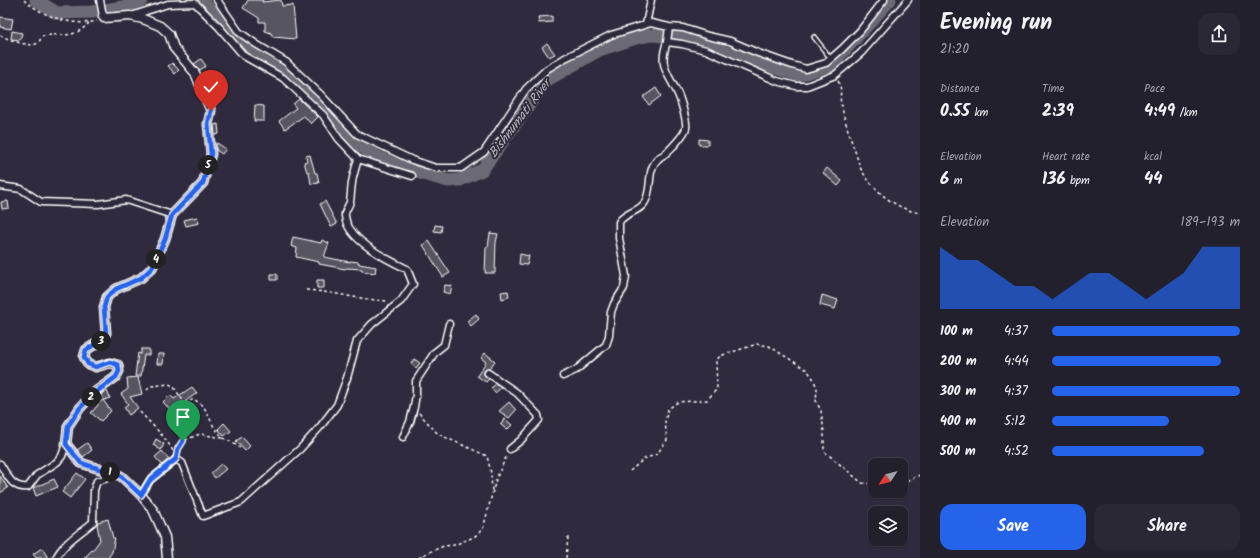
<!DOCTYPE html>
<meta charset="utf-8">
<style>
:root{--surface:#23202e;--page:#2b2836;--text:#f1f3f6;--muted:#a3a3aa;--line:#403e4a;--accent:#2563eb}
body{margin:0;font-family:Kalam,sans-serif;background:var(--page);color:var(--text);height:100vh;display:flex;flex-direction:column;font-size:15px;white-space:nowrap}
*{box-sizing:border-box;margin:0}
p{font-size:13px;color:var(--muted)}
.icon{flex:none;width:22px;height:22px;fill:none;stroke:currentColor;stroke-width:2;stroke-linecap:round;stroke-linejoin:round}
.map{position:relative;flex:1;overflow:hidden}
.panel{display:flex;flex-direction:column;background:var(--surface);width:340px}
.panel>*{flex:none}
.needle{width:26px;rotate:234deg}
.fabs{position:absolute;left:868px;top:458px;display:grid;gap:8px}
.fabs a{display:grid;place-items:center;width:40px;height:40px;border-radius:8px;background:var(--surface);box-shadow:0 1px 3px #0004,0 0 0 1px var(--line);font-size:20px}
.pin{position:absolute;display:grid;place-items:center;width:34px;height:34px;color:#fff;margin:-41px -17px;border-radius:50% 50% 50% 0;rotate:-45deg;box-shadow:0 0 4px #0007}
.pin .icon{rotate:45deg}
.km{position:absolute;width:20px;height:20px;margin:-10px;border-radius:50%;background:#222;color:#fff;font-size:11px;line-height:20px;text-align:center}
.round{display:grid;place-items:center;flex:none;width:42px;height:42px;border-radius:12px;background:var(--page)}
.head{display:flex;align-items:center;justify-content:space-between;height:68px;padding:0 20px}
h1{font-size:22px;font-weight:800;line-height:30px}
.figures{display:grid;grid-template-columns:repeat(3,1fr);gap:6px;height:68px;padding:4px 20px}
.figures div{display:grid;align-content:center}
.figures b{font-size:17px;font-weight:800}
.figures small{font-size:11px;font-weight:400}
.figures p{font-size:11px}
.chart{height:112px;padding:8px 20px}
.chart p{display:flex;justify-content:space-between}
.chart svg{width:100%;height:72px;margin-top:4px;fill:var(--accent);opacity:.7}
.action{display:flex;gap:8px;margin-top:auto;padding:8px 20px}
.action a{flex:1;height:46px;border-radius:12px;background:var(--accent);color:#fff;font-size:16px;font-weight:800;line-height:46px;text-align:center}
.action a+a{background:var(--page);color:var(--text)}
ul{padding:0 20px;list-style:none;font-size:13px}
li{display:grid;grid-template-columns:64px 48px 1fr;align-items:center;height:30px}
li i{height:10px;border-radius:5px;background:var(--accent)}
main{display:flex;flex:1;min-height:0}
.map>svg:first-child{display:block}
.lines{fill:none;stroke-linecap:round;stroke-linejoin:round}
.river{stroke:#6d6a77;stroke-width:13}
.building{fill:#595564;stroke:#fff}
.service-casing{stroke:#fff;stroke-width:6}
.minor-casing{stroke:#fff;stroke-width:9}
.tertiary-casing{stroke:#fff;stroke-width:11}
.path{stroke:#fff;stroke-width:1.5;stroke-dasharray:3 3;stroke-linecap:butt}
.service{stroke:#2f2a3d;stroke-width:3}
.minor{stroke:#2f2a3d;stroke-width:6}
.tertiary{stroke:#2f2a3d;stroke-width:8}
.route-casing{stroke:#fff;stroke-width:8}
.route{stroke:#2563eb;stroke-width:5}
.labels{text-anchor:middle;dominant-baseline:central;stroke-width:4;stroke-linejoin:round;paint-order:stroke}
.water-label{font-size:13px;font-style:italic;fill:#b6b4bb;stroke:#2f2a3d}
</style>
<main>
<div class="map">
<svg width="920" height="558" viewBox="0 0 920 558">
<rect width="100%" height="100%" fill="#2f2a3d"/>
<filter id="ink" filterUnits="userSpaceOnUse"><feTurbulence type="fractalNoise" baseFrequency=".025" numOctaves="2"/><feDisplacementMap in="SourceGraphic" scale="8" xChannelSelector="R" yChannelSelector="G"/><feConvolveMatrix kernelMatrix="1 2 1 2 8 2 1 2 1" color-interpolation-filters="sRGB"/></filter>
<g filter="url(#ink)">
<g class="lines">
<path class="river" d="M36 0 57 13 92 12 129 6 142 0
M201 0 248 49 266 63 296 80 331 113 357 144 378 157 406 169 448 181 460 180 482 170 547 80 599 50 639 37 651 35 680 37 740 57 799 75 830 65 846 49 890 0"/>
</g>
<path class="building" d="M248 0H263L262 2 281 0 282 6 293 5 296 39 273 37 271 33 265 31V22H259V18L243 8Z
M552 16V22L539 23 538 17Z
M0 17 13 19 11 29 0 27Z
M12 31 22 33 20 40 11 39Z
M547 43 555 54 549 57 542 47Z
M201 59 206 66 200 70 194 64Z
M172 63 179 70 175 74 168 66Z
M656 88 661 96 649 105 643 97Z
M299 99 318 117 311 124 304 116 285 129 279 121 296 108 293 104Z
M255 105 264 106V121H254Z
M218 124 219 134 215 135 214 125Z
M699 139 708 140V145H699Z
M217 143 226 149 222 154 216 150V146Z
M310 155 315 173H317L319 183 311 184 309 172H307L304 162 307 161 306 156Z
M827 168 842 181 838 186 823 173Z
M8 201 9 208 2 209 1 202Z
M325 201 337 224 331 227 320 204Z
M197 217 199 223 186 226 184 220Z
M435 225 442 226 441 232 434 231Z
M490 233 498 234 496 242 495 273H485L486 247H488Z
M293 237 321 243 322 240 329 243 324 257 350 262V261L359 262V264L376 267 375 273 362 271V269L346 268 345 269 319 264V262L296 257 297 248 291 246Z
M429 241 450 273 443 277 423 245Z
M520 254 529 256 527 265 519 264Z
M271 274H277V280H271Z
M317 280H324V288H317Z
M445 285 452 286 450 294 443 292Z
M508 291 509 297 502 299 501 292Z
M822 295 838 300 835 309 820 305Z
M476 314 479 319 471 326 467 321Z
M141 349H149V355H144L141 376H135L138 353 141 354Z
M485 353 495 361 489 369H486L484 371V375L489 379 486 382 477 376 486 362 481 358Z
M158 354H164L163 364H157Z
M414 359 420 363 416 368 411 364Z
M138 377 142 394 130 397 138 408 129 415 124 407 128 404 121 394 128 389 127 378Z
M496 384 501 388 495 393 491 388Z
M192 387 197 393 179 406 180 407 173 413 163 402 170 395 174 399Z
M107 391 110 398 104 400 101 394Z
M103 400 111 411 101 421 91 413 98 405 97 404Z
M509 402 516 410 509 418 499 411Z
M505 419 512 425 507 430 500 424Z
M224 423 231 431 224 436 218 429Z
M242 437 250 446 245 451 236 441Z
M156 439 164 444 161 450 153 445Z
M87 443 92 450 83 457 77 450Z
M162 451 169 459 162 465 155 457Z
M221 464 226 469 215 478 211 473Z
M77 473 85 479 70 498 62 492Z
M0 476 8 488 0 493Z
M54 479 58 487 36 496 33 488Z
M108 519 113 538H115L112 552 108 558H84L95 547 100 540 97 525 98 522Z
M42 548 48 558H36L33 554Z"/>
<g class="lines">
<defs>
<path id="service" d="M814 37 831 59"/>
<path id="minor" d="M100 0 103 16
M217 0 239 32 256 44 286 62 321 95 357 134 412 160 436 168H461L484 152 526 89 547 69 565 58 611 35 651 23 669 27 683 28 708 36 730 41 758 53 792 65 806 69 826 63 842 49 860 31 884 0
M131 16 168 4 195 3 219 27 244 56 283 78 323 115 339 139 358 159 412 176
M646 24 651 0
M667 42 669 27
M0 186 21 189 41 202 98 204 126 200 172 215
M488 373 517 393 538 415 539 420 521 440 510 449
M563 376 576 370 606 345 609 336 611 312 614 304 624 288 626 276 619 238V222C625 212 640 212 645 202 653 188 646 170 658 159 660 157 663 155 665 154 670 150 685 134 686 128 687 123 685 118 684 113 682 105 680 97 676 90 666 71 659 64 667 42L682 44 706 50 777 81 796 86H807L835 75 861 53 908 0
M403 437 410 422 414 407 416 394V381L435 352 444 345 449 324
M0 464C8 476 12 489 28 487L37 475 57 462 62 456 66 444
M141 495 150 480 176 459 182 463 203 516 241 502 300 449 320 427 337 405 347 378 357 341 372 324 401 301 413 284 407 269C388 260 347 240 345 216 344 211 349 206 350 202 351 196 351 189 352 183 353 175 356 167 358 159
M56 558C64 542 81 533 93 522L94 490 97 481 105 479 106 471"/>
<path id="tertiary" d="M103 16 104 18 130 16 143 19 160 26 169 34 174 48 195 73 211 111 208 124 211 154 203 183 172 215 165 239 152 268 141 278 116 289 107 297 104 307 106 333 102 340 86 350 84 357 88 364 96 367 110 363 118 365 119 371 116 377 95 392 80 408 68 426 66 444 81 463 121 476 141 495 153 510 158 521 165 537 167 558"/>
</defs>
<use href="#service" class="service-casing"/>
<use href="#minor" class="minor-casing"/>
<use href="#tertiary" class="tertiary-casing"/>
<path class="path" d="M24 0C42 16 73 27 97 21
M0 35C7 39 28 47 36 44 39 43 40 40 42 36 63 32 71 41 89 23
M838 81C843 89 839 96 841 104 845 121 850 138 856 154 858 160 859 166 862 171 875 192 896 209 920 213
M306 290C334 292 361 300 389 301
M147 390 151 386 169 384 173 386 184 402H188L194 399 204 407 214 427 223 438 200 434 183 441 177 453
M140 412C152 425 166 437 174 453
M419 413 438 434 487 456 491 473 492 493
M223 438 230 441 240 448
M630 471 644 459 657 454 667 440 665 422 668 409 678 402 707 400 717 389 716 361 720 356 757 344 769 346 807 370 813 378 817 388 816 401 821 411 824 432V451L862 483 875 484
M901 483 920 475
M419 558 427 553 444 546 454 545 474 537 483 529 496 479 507 455
M566 558 568 537"/>
<use href="#service" class="service"/>
<use href="#minor" class="minor"/>
<use href="#tertiary" class="tertiary"/>
</g>
</g>
<g class="lines" filter="url(#ink)">
<defs>
<path id="route" d="M183 441 178 449 176 459 150 480 141 495 121 476 81 463 66 444 68 426 80 408 96 392 116 377 119 371 118 365 110 362 96 367 88 364 84 357 86 350 102 340 106 334 104 307 107 297 116 289 141 278 152 268 165 239 172 215 203 183 211 154 208 124 211 111"/>
</defs>
<use href="#route" class="route-casing"/>
<use href="#route" class="route"/>
</g>
<g class="labels">
<g class="water-label">
<text transform="translate(520 119) rotate(-53)">Bishnumati River</text>
</g>
</g>
</svg>
<div class="fabs">
<a><svg class="needle" viewBox="-14 -14 28 28"><path d="M0-13l5 13h-10z" fill="#e53935"/><path d="M0 13l5-13h-10z" fill="#a3a3aa"/></svg></a>
<a><svg class="icon" aria-label="layers" viewBox="0 0 24 24"><path d="M12 4l9 5-9 5-9-5zM3 14l9 5 9-5"/></svg></a>
</div>
<div class="pin" style="left:183px;top:441px;background:#1e9e55"><svg class="icon" aria-label="arrive" viewBox="0 0 24 24"><path d="M6 21V4h12l-3 4 3 4H6"/></svg></div>
<div class="pin" style="left:211px;top:111px;background:#d93025"><svg class="icon" aria-label="check" viewBox="0 0 24 24"><path d="M5 12l5 5 9-10"/></svg></div>
<b class="km" style="left:110px;top:472px">1</b>
<b class="km" style="left:91px;top:397px">2</b>
<b class="km" style="left:101px;top:341px">3</b>
<b class="km" style="left:156px;top:259px">4</b>
<b class="km" style="left:208px;top:165px">5</b>
</div>
<section class="panel">
<div class="head"><div><h1>Evening run</h1><p>21:20</p></div><a class="round"><svg class="icon" aria-label="share" viewBox="0 0 24 24"><path d="M12 15V3M7 8l5-5 5 5M5 13v7h14v-7"/></svg></a></div>
<div class="figures">
<div><p>Distance</p><b>0.55<small> km</small></b></div>
<div><p>Time</p><b>2:39</b></div>
<div><p>Pace</p><b>4:49<small> /km</small></b></div>
</div>
<div class="figures">
<div><p>Elevation</p><b>6<small> m</small></b></div>
<div><p>Heart rate</p><b>136<small> bpm</small></b></div>
<div><p>kcal</p><b>44</b></div>
</div>
<div class="chart"><p><span>Elevation</span>189–193 m</p>
<svg viewBox="0 0 160 44" preserveAspectRatio="none"><path d="M0 44V6L10 14L20 14L30 22L40 30L50 30L60 38L70 30L80 22L90 22L100 30L110 38L120 30L130 22L140 6L150 6L160 6V44z"/></svg>
</div>
<ul>
<li><b>100 m</b>4:37<i style="width:100%"></i></li>
<li><b>200 m</b>4:44<i style="width:90%"></i></li>
<li><b>300 m</b>4:37<i style="width:100%"></i></li>
<li><b>400 m</b>5:12<i style="width:62%"></i></li>
<li><b>500 m</b>4:52<i style="width:81%"></i></li>
</ul>
<div class="action"><a>Save</a><a>Share</a></div>
</section>
</main>
